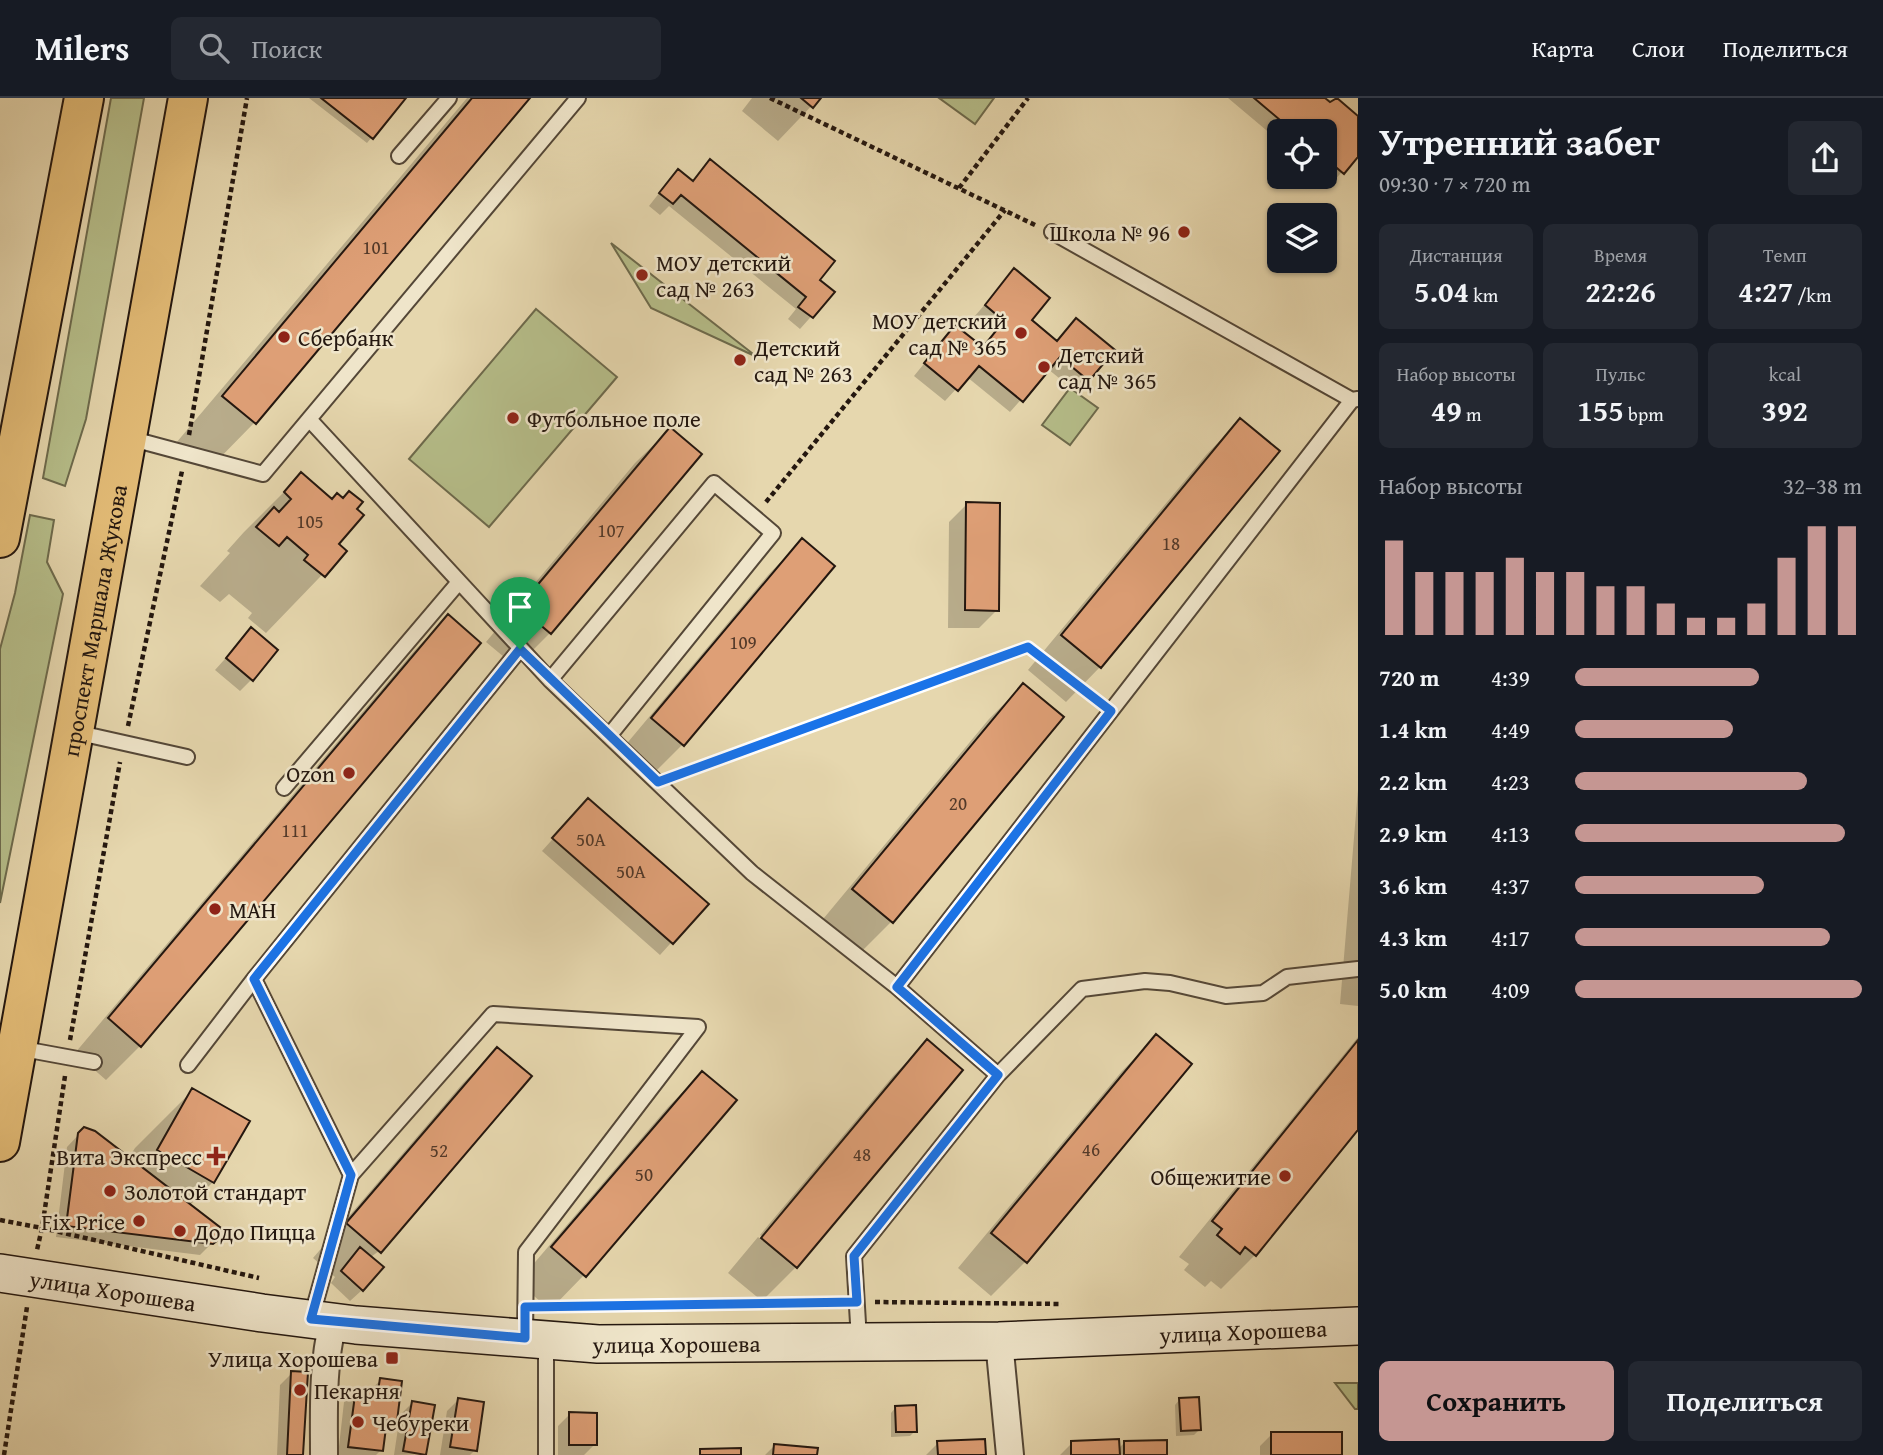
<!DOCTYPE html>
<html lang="ru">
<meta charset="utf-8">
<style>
:root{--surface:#171b24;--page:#242831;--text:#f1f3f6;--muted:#9ea1a6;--line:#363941;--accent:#c59692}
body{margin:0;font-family:"Gentium Book Plus",serif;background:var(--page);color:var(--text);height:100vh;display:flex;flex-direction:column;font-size:26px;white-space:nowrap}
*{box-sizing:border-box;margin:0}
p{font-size:23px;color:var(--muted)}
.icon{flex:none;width:38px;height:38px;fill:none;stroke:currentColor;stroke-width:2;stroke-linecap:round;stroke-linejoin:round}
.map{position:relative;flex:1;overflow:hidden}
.sheet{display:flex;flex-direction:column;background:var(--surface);width:525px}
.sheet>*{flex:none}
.buttons{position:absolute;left:1267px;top:21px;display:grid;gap:14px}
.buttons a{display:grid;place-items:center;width:70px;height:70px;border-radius:10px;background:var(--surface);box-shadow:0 2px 5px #0004;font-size:35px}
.pin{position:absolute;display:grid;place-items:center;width:60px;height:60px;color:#fff;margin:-72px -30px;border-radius:50% 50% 50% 0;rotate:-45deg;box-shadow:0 0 7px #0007}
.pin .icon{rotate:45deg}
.round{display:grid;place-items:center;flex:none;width:74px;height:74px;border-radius:10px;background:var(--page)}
.overview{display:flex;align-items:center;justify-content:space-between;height:119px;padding:0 21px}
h1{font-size:38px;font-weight:600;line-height:52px}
.stats{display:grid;grid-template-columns:repeat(3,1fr);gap:10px;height:119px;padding:7px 21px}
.stats div{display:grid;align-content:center;border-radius:10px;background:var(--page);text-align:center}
.stats b{font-size:30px;font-weight:600}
.stats small{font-size:19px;font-weight:400}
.stats p{font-size:19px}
.chart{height:196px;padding:14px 21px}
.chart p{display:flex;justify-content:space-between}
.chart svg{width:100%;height:126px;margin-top:7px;stroke:var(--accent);stroke-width:6}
.button{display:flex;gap:14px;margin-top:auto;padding:14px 21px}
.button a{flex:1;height:80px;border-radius:10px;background:var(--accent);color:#111;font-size:28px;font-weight:600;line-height:80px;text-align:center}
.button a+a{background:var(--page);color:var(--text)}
ul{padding:0 21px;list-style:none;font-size:23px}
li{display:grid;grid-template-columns:112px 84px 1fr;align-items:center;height:52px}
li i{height:18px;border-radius:9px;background:var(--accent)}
header{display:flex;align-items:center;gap:42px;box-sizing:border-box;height:98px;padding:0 35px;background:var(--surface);border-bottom:2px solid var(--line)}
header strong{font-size:33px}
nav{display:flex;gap:38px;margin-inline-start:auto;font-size:24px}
.search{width:490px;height:63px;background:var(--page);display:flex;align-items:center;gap:18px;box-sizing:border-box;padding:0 24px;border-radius:10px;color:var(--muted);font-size:26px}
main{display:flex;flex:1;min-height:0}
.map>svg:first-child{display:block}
.green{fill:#b6be8a;stroke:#6d6a4c;stroke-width:2}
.shadow{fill:#0003}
.building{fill:#de9f76;stroke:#24170f;stroke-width:2}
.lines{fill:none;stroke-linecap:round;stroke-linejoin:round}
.lane-casing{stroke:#544737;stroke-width:18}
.street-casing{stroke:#544737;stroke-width:30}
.secondary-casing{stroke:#24170f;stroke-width:40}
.highway-casing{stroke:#24170f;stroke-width:42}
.path{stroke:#24170f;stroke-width:4.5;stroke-dasharray:5 3.5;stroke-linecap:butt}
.lane{stroke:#efe5ca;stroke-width:14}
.street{stroke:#efe5ca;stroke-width:26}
.secondary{stroke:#efe5ca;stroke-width:37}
.highway{stroke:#e3bc77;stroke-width:38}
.route-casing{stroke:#fff;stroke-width:14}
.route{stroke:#1a73e8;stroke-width:9}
.poi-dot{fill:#8f2418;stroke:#efe5ca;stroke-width:2.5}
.labels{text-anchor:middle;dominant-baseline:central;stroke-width:5;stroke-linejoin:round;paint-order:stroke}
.number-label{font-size:19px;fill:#523929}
.poi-label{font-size:23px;fill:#24170f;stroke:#efe5ca;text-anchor:start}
.street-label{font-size:23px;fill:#24170f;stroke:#efe5ca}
</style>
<header>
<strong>Milers</strong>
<div class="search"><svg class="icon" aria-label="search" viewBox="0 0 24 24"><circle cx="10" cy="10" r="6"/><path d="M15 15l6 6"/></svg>Поиск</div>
<nav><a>Карта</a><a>Слои</a><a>Поделиться</a></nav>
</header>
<main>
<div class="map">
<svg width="1358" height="1357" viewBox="0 0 1358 1357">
<rect width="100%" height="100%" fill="#e6d7ae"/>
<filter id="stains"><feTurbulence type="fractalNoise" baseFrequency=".00286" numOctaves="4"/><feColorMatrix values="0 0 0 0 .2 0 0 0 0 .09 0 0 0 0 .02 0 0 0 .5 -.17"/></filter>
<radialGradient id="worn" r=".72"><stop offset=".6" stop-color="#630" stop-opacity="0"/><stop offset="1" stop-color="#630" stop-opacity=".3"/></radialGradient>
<path class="green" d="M111 0H144L86 321 65 388 43 380Z
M939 0H994L975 26Z
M611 145 757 259 651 210Z
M536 211 617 279 489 429 409 361Z
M1070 290 1098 310 1070 347 1042 327Z
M30 417 54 422 47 464 63 496 0 805V551L15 495Z
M1335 1285H1358V1311H1355Z"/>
<path class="shadow" d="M309 0H404L367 45Z
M467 0H528L254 325 208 372 176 345Z
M752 0H819L778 43 742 13Z
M1228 0H1322L1358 20V56L1331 86 1322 79H1325V33H1279V43Z
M710 64 817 182 833 194 800 231 788 221 796 211 669 108 660 117 649 108 667 85 692 84Z
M1014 173 1029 223 1056 245 1112 252 1076 294 1048 271 1010 314 967 279 945 303 914 278 944 241 981 251 994 235 974 219Z
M1240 322 1278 353 1100 569 1066 604 1028 572 1206 357Z
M670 331 550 535 516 569 486 544 635 365Z
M302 376 332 403 336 446 345 453 266 535 248 520 252 515 229 496 220 504 200 488 230 455 227 453 244 434Z
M967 406 997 512 979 530H948L949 424Z
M802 442 832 468 682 647 648 681 618 656 768 477Z
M448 519 140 948 106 982 75 955 414 553Z
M251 532 252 581 240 593 215 572Z
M1023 587 891 824 857 858 819 826 989 621Z
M1358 692V908L1340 906Z
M577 714 706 806 660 857 542 753Z
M1156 939 1025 1164 991 1198 958 1170 1122 973Z
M1358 939V1029L1255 1157 1221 1191 1211 1183 1205 1189 1184 1172 1189 1166 1179 1159Z
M927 944 961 972 796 1169V1166L760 1137 893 978Z
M497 951 379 1153 345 1178 361 1193 350 1203 331 1185 335 1179 313 1160 463 985Z
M702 975 584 1177 550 1212 518 1184 668 1009Z
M192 993 213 1084 189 1108 216 1141 200 1157 56 1139 67 1049 84 1031 128 1061 135 1050Z
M758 1139 795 1170 762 1203 728 1175Z
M292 1275 301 1357H277L280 1287Z
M381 1282 395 1322 383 1334 381 1352 376 1357H338L344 1304 356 1292 369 1293Z
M1180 1301 1199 1332 1194 1337 1176 1338 1175 1307Z
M458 1302 475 1352 470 1357H440L447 1313Z
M412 1305 424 1356 394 1357 400 1317Z
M896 1309 915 1333 910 1338 891 1339V1315Z
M570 1316 595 1346 584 1357H558V1328Z
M1272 1336 1341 1357H1260V1348Z
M938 1345 984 1357H926Z
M1072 1345 1118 1351 1124 1345 1166 1357H1060Z
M774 1348 815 1357H765Z"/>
<path class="building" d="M321 0H406L373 41Z
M472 0H530L256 326 222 298Z
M801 0H821L813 10Z
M1254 0H1325L1330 4 1337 0 1358 18V59L1344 76 1325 60V33H1293Z
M710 61 835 163 820 182 835 194 813 220 798 209 806 199 681 97 673 106 659 95 678 71 693 83Z
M1014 170 1050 200 1032 222 1057 243 1076 220 1115 252 1089 283 1060 259 1023 304 979 268 958 293 924 265 955 227 983 249 1004 223 985 207Z
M1240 320 1280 353 1101 570 1061 537Z
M670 329 702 356 551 536 519 509Z
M301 374 332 401 337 395 343 400 349 393 363 404 357 411 364 417 339 446 347 453 325 479 304 462 308 457 287 439 279 448 256 429 274 409 279 414 291 401 284 394Z
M966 404 1000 405 999 513 965 512Z
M802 440 835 468 684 648 651 620Z
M448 516 481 545 141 949 108 920Z
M251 529 278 552 253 583 226 560Z
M1023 585 1064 619 893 825 852 791Z
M588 700 709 806 673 846 552 740Z
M1156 936 1192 966 1027 1165 991 1135Z
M927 941 963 972 797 1170 761 1140Z
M1358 942V1032L1256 1158 1245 1149 1240 1156 1217 1137 1222 1131 1212 1123Z
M497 949 532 978 381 1155 346 1125Z
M702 973 737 1002 586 1179 551 1149Z
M192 990 250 1023 214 1085 157 1052Z
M84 1029 95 1033 221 1130 218 1142 213 1146 66 1128 78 1035Z
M360 1149 384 1169 363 1193 341 1173Z
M291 1273 308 1274 303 1357H287Z
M380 1280 402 1283 397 1323 387 1322 383 1353 348 1349 356 1290 378 1293Z
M1199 1299 1201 1332 1181 1333 1179 1300Z
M458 1300 484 1304 477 1353 450 1349Z
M412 1303 435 1307 426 1357 403 1353Z
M916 1307 917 1334H896L895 1308Z
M569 1314 597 1315V1347H569Z
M1271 1334H1342V1357H1271Z
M985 1341 986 1357H938L937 1343Z
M1119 1341 1120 1357H1071V1343Z
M1167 1342V1357H1124V1343Z
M774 1346 818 1350 817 1357H773Z
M741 1350V1357H700V1351Z"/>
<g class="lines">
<defs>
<path id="lane" d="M399 58 449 0
M1052 134 1352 302
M309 321 550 582 752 775 897 889 1352 302 1358 301
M129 340 263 376 578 0
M550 582 714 385 773 435 609 638
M75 634 187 659
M284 690 459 484
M897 889 998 977
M18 950 94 964
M188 967 254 881
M351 1077 493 916 698 929 526 1154 525 1240
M311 1221 351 1077 254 881 520 551
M859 1242 854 1158 998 977 1082 891 1145 883 1170 885 1226 898 1263 895 1287 879 1358 871
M546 1357V1243"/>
<path id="street" d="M999 1243 1010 1357
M324 1357C324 1312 322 1268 333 1224L351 1226"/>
<g id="secondary">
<path id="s1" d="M0 1175 262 1215 356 1227 598 1246 999 1243 1358 1228"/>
</g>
<g id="highway">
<path d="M0 440 84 0"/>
<path id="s2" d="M0 1044 188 0"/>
</g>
</defs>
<use href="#lane" class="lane-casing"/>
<use href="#street" class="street-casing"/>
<use href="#secondary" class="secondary-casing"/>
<use href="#highway" class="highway-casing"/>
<path class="path" d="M770 0 1035 127
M959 90 1028 0
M189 337 247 0
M766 404 1005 112
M128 628 182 373
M679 677 1028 549 1098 603
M70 942 120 664
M65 978 42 1130 259 1180
M0 1122 42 1130 37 1152
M875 1204 1062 1206
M553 1209 838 1204
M4 1357 27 1209"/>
<use href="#lane" class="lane"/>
<use href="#street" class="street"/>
<use href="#secondary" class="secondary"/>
<use href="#highway" class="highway"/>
</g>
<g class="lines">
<defs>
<path id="route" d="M1028 549 1111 613 897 889 998 977 854 1158 857 1204 525 1209V1240L311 1221 351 1077 254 881 520 551 658 684Z"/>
</defs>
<use href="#route" class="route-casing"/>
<use href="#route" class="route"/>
</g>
<g class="poi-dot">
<circle cx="1184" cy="134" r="7"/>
<circle cx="642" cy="177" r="7"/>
<circle cx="1021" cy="235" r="7"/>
<circle cx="284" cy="239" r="7"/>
<circle cx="740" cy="262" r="7"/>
<circle cx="1044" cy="269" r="7"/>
<circle cx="513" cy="320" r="7"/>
<circle cx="349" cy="675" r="7"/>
<circle cx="215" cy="811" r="7"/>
<path d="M212.5 1047.5h7v7h7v7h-7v7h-7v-7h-7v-7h7z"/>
<circle cx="1285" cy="1078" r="7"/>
<circle cx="110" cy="1093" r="7"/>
<circle cx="139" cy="1123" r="7"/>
<circle cx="180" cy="1133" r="7"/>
<rect x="385" y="1253" width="14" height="14" rx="3.5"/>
<circle cx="300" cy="1292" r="7"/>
<circle cx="358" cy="1324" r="7"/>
</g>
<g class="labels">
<g class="number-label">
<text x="376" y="149">101</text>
<text x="310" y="423">105</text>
<text x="611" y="432">107</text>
<text x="1171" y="445">18</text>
<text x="743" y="544">109</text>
<text x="958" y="705">20</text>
<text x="295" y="732">111</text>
<text x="591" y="741">50А</text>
<text x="631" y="773">50А</text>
<text x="1091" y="1051">46</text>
<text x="439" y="1052">52</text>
<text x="862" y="1056">48</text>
<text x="644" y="1076">50</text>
</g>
<g class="poi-label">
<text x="1170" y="134" text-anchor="end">Школа № 96</text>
<text x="656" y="164">МОУ детский<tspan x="656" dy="26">сад № 263</tspan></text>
<text x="1007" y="222" text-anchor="end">МОУ детский<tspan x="1007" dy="26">сад № 365</tspan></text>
<text x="298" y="239">Сбербанк</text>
<text x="754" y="249">Детский<tspan x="754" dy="26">сад № 263</tspan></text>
<text x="1058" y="256">Детский<tspan x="1058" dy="26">сад № 365</tspan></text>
<text x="527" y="320">Футбольное поле</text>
<text x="335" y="675" text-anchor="end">Ozon</text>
<text x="229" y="811">МАН</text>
<text x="202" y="1058" text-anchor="end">Вита Экспресс</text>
<text x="1271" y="1078" text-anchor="end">Общежитие</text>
<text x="124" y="1093">Золотой стандарт</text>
<text x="125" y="1123" text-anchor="end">Fix Price</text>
<text x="194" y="1133">Додо Пицца</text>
<text x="378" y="1260" text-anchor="end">Улица Хорошева</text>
<text x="314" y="1292">Пекарня</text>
<text x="372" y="1324">Чебуреки</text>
</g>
<g class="street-label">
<text stroke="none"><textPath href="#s2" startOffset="530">проспект Маршала Жукова</textPath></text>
<text stroke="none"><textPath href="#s1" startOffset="114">улица Хорошева</textPath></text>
<text stroke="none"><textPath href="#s1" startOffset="1248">улица Хорошева</textPath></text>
<text stroke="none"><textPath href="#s1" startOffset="681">улица Хорошева</textPath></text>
</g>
</g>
<rect width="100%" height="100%" filter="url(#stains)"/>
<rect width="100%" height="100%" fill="url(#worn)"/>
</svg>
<div class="buttons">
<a><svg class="icon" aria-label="locate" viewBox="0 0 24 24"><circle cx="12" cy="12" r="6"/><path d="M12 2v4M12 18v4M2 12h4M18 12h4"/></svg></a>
<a><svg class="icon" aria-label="layers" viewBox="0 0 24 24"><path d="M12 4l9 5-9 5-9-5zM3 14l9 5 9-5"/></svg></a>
</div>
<div class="pin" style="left:520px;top:551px;background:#1e9e55"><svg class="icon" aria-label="arrive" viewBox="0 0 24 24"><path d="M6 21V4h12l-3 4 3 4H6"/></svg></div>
</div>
<section class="sheet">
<div class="overview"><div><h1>Утренний забег</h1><p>09:30 · 7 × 720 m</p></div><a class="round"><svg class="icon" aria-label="share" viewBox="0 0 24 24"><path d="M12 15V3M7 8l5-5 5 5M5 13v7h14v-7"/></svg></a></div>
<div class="stats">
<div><p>Дистанция</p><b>5.04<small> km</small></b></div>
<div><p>Время</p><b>22:26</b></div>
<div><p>Темп</p><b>4:27<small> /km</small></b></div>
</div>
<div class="stats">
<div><p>Набор высоты</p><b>49<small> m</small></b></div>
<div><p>Пульс</p><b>155<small> bpm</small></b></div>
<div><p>kcal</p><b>392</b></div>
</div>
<div class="chart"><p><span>Набор высоты</span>32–38 m</p>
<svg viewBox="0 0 160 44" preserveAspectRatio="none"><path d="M5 44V11M15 44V22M25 44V22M35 44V22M45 44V17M55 44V22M65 44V22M75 44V27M85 44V27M95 44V33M105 44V38M115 44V38M125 44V33M135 44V17M145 44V6M155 44V6"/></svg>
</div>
<ul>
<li><b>720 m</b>4:39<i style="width:64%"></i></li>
<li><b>1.4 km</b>4:49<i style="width:55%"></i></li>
<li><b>2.2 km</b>4:23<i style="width:81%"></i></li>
<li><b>2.9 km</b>4:13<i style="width:94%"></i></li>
<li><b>3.6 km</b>4:37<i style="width:66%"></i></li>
<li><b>4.3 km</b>4:17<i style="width:89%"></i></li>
<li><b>5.0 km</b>4:09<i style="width:100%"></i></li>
</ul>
<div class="button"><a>Сохранить</a><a>Поделиться</a></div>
</section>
</main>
